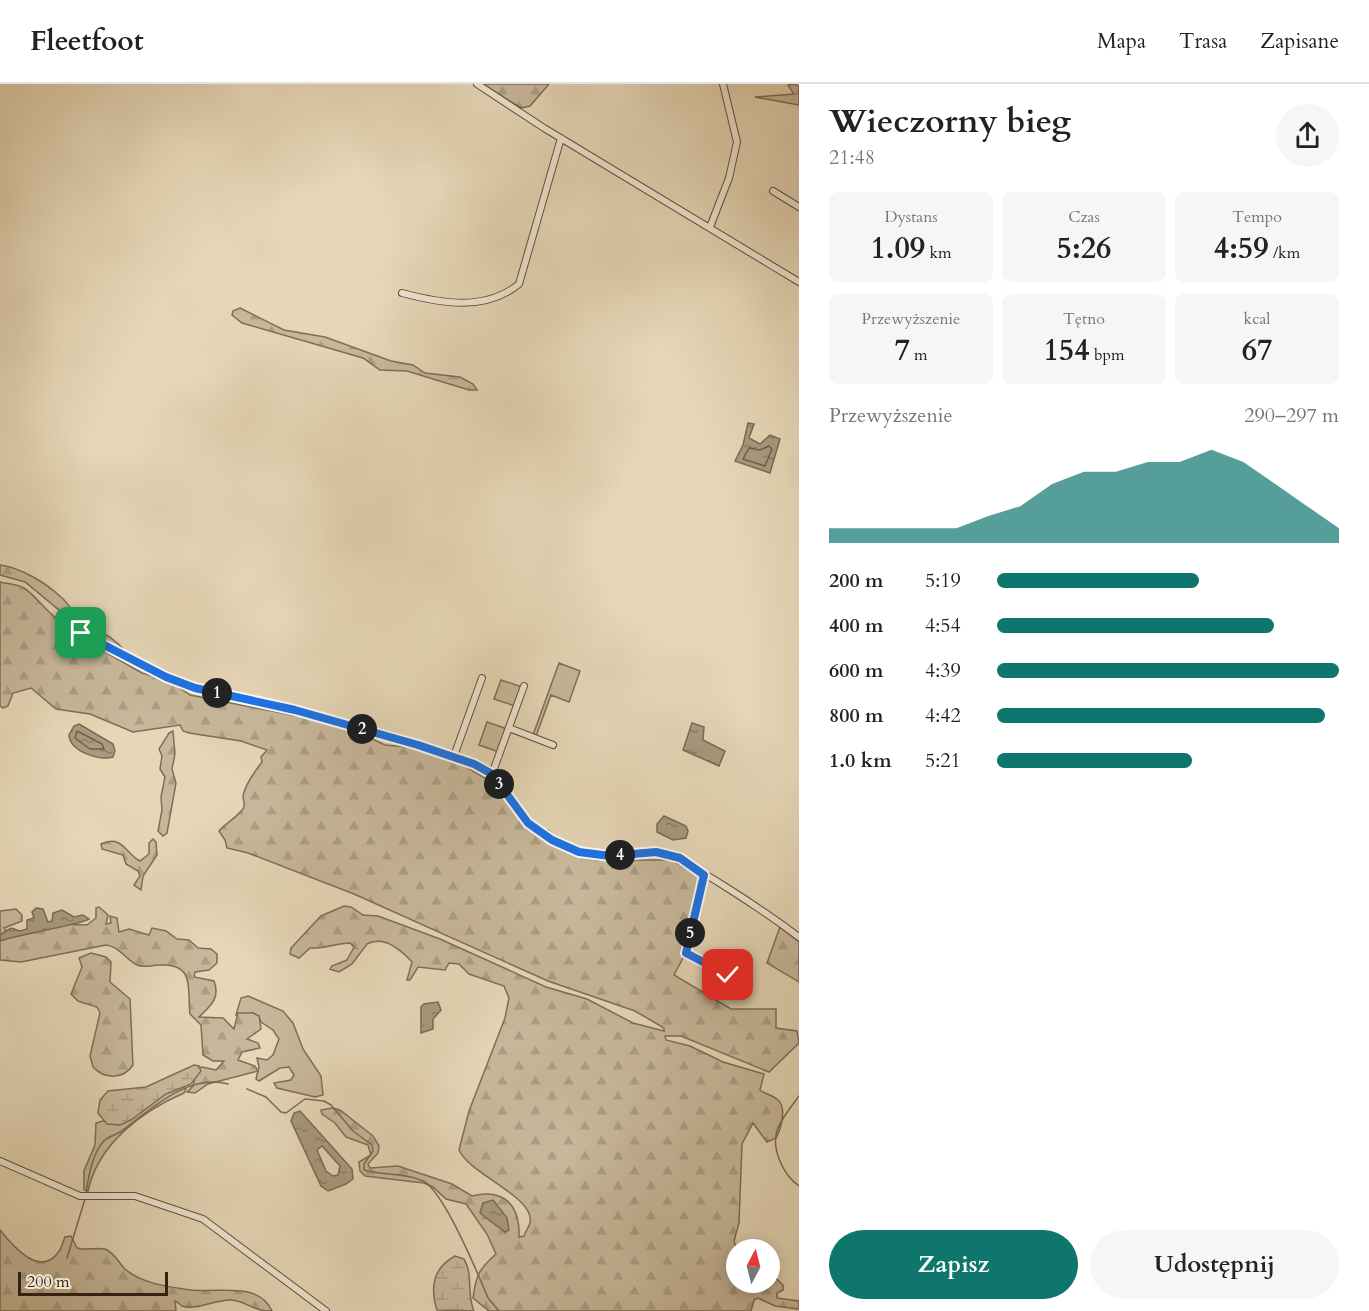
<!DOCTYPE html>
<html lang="pl">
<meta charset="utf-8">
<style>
:root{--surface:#fff;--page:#f6f6f6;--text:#222;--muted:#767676;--line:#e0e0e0;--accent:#0f766e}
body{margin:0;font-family:Cardo,serif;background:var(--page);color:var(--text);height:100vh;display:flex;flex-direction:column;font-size:22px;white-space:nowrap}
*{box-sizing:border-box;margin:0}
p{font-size:20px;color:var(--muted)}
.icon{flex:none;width:33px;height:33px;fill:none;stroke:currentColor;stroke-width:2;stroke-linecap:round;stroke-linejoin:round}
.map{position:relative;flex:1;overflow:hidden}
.details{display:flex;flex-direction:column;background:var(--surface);width:570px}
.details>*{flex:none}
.needle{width:39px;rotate:7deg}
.buttons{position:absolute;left:726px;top:1155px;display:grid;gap:12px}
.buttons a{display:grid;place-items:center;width:54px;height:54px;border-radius:50%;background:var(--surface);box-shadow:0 3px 15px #0003;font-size:30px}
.scale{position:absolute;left:18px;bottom:15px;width:150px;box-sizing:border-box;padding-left:6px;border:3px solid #342315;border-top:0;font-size:16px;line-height:21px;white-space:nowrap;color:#342315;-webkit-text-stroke:4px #efe5d0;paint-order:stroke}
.pin{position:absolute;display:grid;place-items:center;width:51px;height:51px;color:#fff;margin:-26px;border-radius:12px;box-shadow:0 3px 9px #0006}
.km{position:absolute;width:30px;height:30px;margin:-15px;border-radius:50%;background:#222;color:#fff;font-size:16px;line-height:30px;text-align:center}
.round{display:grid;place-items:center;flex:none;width:63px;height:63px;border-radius:32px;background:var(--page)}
.overview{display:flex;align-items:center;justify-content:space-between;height:102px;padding:0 30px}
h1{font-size:33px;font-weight:600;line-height:45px}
.metrics{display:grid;grid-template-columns:repeat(3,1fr);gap:9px;height:102px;padding:6px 30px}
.metrics div{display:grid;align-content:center;border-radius:9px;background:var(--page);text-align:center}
.metrics b{font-size:30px;font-weight:600}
.metrics small{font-size:16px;font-weight:400}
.metrics p{font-size:16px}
.chart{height:168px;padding:12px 30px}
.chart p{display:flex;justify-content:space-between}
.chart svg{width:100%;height:108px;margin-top:6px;fill:var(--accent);opacity:.7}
.cta{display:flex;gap:12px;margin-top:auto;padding:12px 30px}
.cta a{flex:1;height:69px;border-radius:36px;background:var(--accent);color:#fff;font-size:24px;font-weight:600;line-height:69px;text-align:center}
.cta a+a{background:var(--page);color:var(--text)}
ul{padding:0 30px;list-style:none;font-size:20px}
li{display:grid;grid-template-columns:96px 72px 1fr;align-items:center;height:45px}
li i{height:15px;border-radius:8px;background:var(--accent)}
header{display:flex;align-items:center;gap:36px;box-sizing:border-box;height:84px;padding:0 30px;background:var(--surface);border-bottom:2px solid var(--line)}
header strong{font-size:28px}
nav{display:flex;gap:33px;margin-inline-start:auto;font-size:21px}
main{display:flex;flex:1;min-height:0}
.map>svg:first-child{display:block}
.green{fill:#c8b89b;stroke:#7e6e58;stroke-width:1.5}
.forest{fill:url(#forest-firs);stroke:#7e6e58;stroke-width:1.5}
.wetland{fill:url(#wetland-marsh);stroke:#7e6e58;stroke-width:1.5}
.water{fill:url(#water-ripples);stroke:#7a6a55;stroke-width:1.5;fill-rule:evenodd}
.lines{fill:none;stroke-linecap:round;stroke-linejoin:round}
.shore{stroke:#6e5e4a;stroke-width:1.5}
.stream{stroke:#7a6a55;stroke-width:1.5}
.minor-casing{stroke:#60503e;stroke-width:8}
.minor{stroke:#efe5d0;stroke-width:6}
.route-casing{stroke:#fff;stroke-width:12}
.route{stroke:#1a73e8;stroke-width:8}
</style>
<header>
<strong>Fleetfoot</strong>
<nav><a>Mapa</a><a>Trasa</a><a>Zapisane</a></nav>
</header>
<main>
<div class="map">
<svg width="799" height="1227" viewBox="0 0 799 1227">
<defs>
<pattern id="forest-firs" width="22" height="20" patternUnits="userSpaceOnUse" patternTransform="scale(1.5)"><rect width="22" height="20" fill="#c8b89b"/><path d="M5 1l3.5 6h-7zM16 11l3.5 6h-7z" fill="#ac9e85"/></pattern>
<pattern id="wetland-marsh" width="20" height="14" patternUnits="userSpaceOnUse" patternTransform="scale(1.5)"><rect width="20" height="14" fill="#c8b89b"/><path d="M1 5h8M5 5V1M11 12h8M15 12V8" fill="none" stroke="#ac9e85"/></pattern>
<pattern id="water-ripples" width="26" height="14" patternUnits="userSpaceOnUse" patternTransform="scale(1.5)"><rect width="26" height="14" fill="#a99a80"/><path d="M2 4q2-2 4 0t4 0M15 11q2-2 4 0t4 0" fill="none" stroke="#8a7d68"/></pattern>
</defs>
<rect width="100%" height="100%" fill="#e6d7b7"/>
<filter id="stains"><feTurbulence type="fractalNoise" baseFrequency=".00333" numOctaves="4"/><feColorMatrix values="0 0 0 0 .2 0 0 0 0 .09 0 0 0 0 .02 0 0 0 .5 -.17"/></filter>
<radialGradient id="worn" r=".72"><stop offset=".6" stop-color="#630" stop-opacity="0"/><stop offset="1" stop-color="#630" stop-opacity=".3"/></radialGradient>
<path class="green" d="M559 579 580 587 569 618 551 611 536 652 533 651Z
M501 596 522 603 515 622 494 615Z
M487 638 507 645 499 668 479 661Z
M248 912 283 927 293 939 303 965 321 992 323 1011 315 1013 277 1004 274 999 291 996 294 991 289 983 280 984 259 997 256 995 259 983 257 974 267 976 273 971 279 955 273 946 261 938 259 932 253 929 236 931 241 914Z
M183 1003 186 1005 184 1009C142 1027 98 1060 88 1107L84 1106V1087L95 1061 96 1039 113 1034 166 1007Z"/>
<path class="forest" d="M483 0H549L530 22 521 24Z
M794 0 799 2V21L755 13 794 10 788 1Z
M240 224 284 246 325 253 391 277 413 281 425 289 460 293 473 300 477 306H469L407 287 380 286 363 274 242 239 232 231 233 227Z
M0 481C22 484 46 499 62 514 68 519 72 527 77 532 91 545 110 549 123 565L80 546V553L84 556 142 589 170 597 190 611 343 641 385 661 419 664 456 677 495 700 519 732 531 744 548 746 559 756V762L572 770 596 776H672L699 793 685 851 683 874 674 891 731 925H776V944L797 947 799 959 769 988 681 952H665L666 956 690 962 723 978 764 990 760 1006C765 1010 773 1011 778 1016 787 1024 781 1045 776 1054L767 1058 753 1039 742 1060 739 1139 734 1157 737 1165 736 1198H770V1189L783 1201V1206L777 1209V1214L799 1217V1225L775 1222 758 1214 754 1216 751 1227H489L473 1214C476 1191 479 1185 496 1170L487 1150 466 1120 446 1115 433 1103 424 1099 365 1092 360 1087 359 1078 371 1071 368 1061 346 1053 335 1039 322 1030 321 1026 332 1024 340 1026 373 1052 379 1062 378 1069 368 1080 370 1084 398 1082 452 1100 472 1112C505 1104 520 1122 519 1153L524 1152C525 1148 529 1143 530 1139 536 1113 470 1091 459 1066L469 1027 505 934 509 914 504 902 469 890 459 880 449 879 445 886 418 883 410 896H407L412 878C401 866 384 851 367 860L352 880 339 888 330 885 332 882 347 876 354 863 350 859C336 859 325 865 310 864L299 874 290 870 291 864 321 832 344 822 351 823 363 831 378 832 440 855 546 903 587 915 633 939 664 947V944L635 927 548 897 354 810 248 769 227 764 225 756 219 747C227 738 235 735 243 725 246 721 243 717 243 712 245 700 255 687 262 678L261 673 267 666 241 657 189 649 183 647 180 641 133 648 90 630 56 625 31 604 13 609 8 622 3 624 0 622V498C8 500 17 500 24 504 39 513 58 547 77 541L25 498 0 491Z
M173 647 175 670 172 685 176 699 167 749 163 752 158 747 162 726 161 713 165 693 160 685 162 672 159 665 169 649Z
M153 755 156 758 157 771 143 792 141 806 134 801 140 792 138 787 126 780 123 771 102 765 101 760C122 750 125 769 140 777L149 770V759Z
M99 823 108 831 106 840 111 839 110 832 117 834 119 848 129 845 149 851 152 844 166 847 177 855 189 856 198 864 211 865 217 870V879L209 886 195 888 194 893 214 897C221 915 209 923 199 933L223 934 234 945 238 929H253L259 932 261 945 247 955 258 959 260 964 242 968 238 976 255 982 258 987 208 1000 195 1009 187 1008 193 1002 197 985 202 983 216 986 224 977H213L203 971 201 941 190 930C187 906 196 879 160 881 152 881 144 884 137 881 125 875 119 862 106 861L21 878 0 876V827L16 825 22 831V837L4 844 11 850 58 840 87 841 96 834V824Z
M780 843 799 858V898L767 879Z
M91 869 106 873 111 878 110 898 130 915 133 981C124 995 105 996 93 983L90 972 100 929 97 923 78 917 71 910 82 883 79 874Z
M0 1146C13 1162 41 1196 60 1166 62 1162 63 1157 65 1153L71 1152 77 1164C86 1167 96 1163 105 1165 115 1169 118 1178 125 1185 142 1200 170 1203 191 1206 217 1209 259 1197 272 1227 251 1227 247 1217 231 1216 217 1215 195 1227 182 1222 180 1221 178 1218 175 1217L176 1227H0Z"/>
<path class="wetland" d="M194 981 199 982 201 987 191 1000 166 1010 131 1036 120 1041 107 1040 98 1029 100 1016 108 1007 146 1003Z
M455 1172 464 1175C474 1192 466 1209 474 1227L437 1226C430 1204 433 1184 455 1172Z"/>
<path class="water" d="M748 339 754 340 749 354 760 360 770 351 780 355 770 389 735 377 743 361Z
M692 639 704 643 703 656 725 667 719 682 683 666Z
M79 640 113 660 115 667 113 673C100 677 70 668 69 651L74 642Z
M664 732 686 742 688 747 686 754 673 756 657 748V740Z
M36 824 43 825 48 838 52 837 53 829 62 826 74 833 83 831 89 835C81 841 18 850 0 857V851L11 844 20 847 27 845V836L34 834 32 828Z
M438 918 441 926 433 935V945L421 949V923L424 920Z
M300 1027 352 1085 353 1095 346 1100 328 1107 321 1102 291 1037 294 1029ZM322 1062 340 1082 338 1091 333 1092 326 1087 317 1066Z
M493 1116 507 1134 509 1146 505 1148 480 1129 483 1119Z"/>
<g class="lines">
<path class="shore" d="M769 362 772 365 765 382 743 375 749 364 760 366Z
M77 647 102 660 104 665H90L75 654Z"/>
<path class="stream" d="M247 1005 266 1013 281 1028 286 1029 305 1015 324 1017 331 1021 353 1047 372 1061 373 1067 364 1080V1086C383 1092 404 1088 423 1097 444 1107 478 1190 488 1214L499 1227
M799 1012C792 1022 783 1032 778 1044 770 1063 783 1091 799 1102
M86 1110C88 1094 92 1070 103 1058 108 1052 117 1051 123 1046 152 1024 189 989 228 1000
M67 1174 85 1115"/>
<defs>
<path id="minor" d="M477 0 544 44 799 198
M773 107 799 123
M710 143 729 94 737 58 723 0
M402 209C440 219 485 228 519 200L561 54
M81 549C118 568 156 593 195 605 227 614 260 618 293 626 348 639 419 657 470 679 510 696 517 743 559 760 575 766 593 772 611 772 626 772 641 767 656 768 682 770 775 835 799 853
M509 644 553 661
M454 672 482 594
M492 690 524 602
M704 791 686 869 728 891
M0 1077 80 1112H135L203 1135 326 1227"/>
</defs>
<use href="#minor" class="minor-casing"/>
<use href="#minor" class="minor"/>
</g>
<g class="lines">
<defs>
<path id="route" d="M81 549 166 593 195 604 295 626 418 661 474 680 492 690 528 739 552 756 579 768 610 772 656 768 680 774 704 791 686 869 728 891"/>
</defs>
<use href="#route" class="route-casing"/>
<use href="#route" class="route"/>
</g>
<rect width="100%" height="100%" filter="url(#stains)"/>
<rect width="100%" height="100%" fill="url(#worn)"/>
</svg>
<div class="buttons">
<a><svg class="needle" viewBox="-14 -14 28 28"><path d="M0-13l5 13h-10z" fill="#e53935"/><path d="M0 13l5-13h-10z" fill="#767676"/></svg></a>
</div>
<div class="scale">200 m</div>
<div class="pin" style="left:81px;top:549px;background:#1e9e55"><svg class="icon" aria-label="arrive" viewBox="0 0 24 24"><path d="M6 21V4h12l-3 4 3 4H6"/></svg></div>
<div class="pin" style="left:728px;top:891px;background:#d93025"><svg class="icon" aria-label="check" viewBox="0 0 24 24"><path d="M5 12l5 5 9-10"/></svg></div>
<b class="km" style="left:217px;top:609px">1</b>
<b class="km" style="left:362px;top:645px">2</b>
<b class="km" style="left:499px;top:700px">3</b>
<b class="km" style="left:620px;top:771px">4</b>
<b class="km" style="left:690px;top:849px">5</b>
</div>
<section class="details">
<div class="overview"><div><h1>Wieczorny bieg</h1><p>21:48</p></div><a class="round"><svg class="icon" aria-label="share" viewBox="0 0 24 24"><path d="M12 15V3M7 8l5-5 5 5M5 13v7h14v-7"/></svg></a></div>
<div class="metrics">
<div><p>Dystans</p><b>1.09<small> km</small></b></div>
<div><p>Czas</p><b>5:26</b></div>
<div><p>Tempo</p><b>4:59<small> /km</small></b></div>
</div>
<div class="metrics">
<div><p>Przewyższenie</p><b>7<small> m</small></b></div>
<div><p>Tętno</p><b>154<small> bpm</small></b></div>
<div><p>kcal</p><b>67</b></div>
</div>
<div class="chart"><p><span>Przewyższenie</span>290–297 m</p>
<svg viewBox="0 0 160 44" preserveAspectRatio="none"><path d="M0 44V38L10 38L20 38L30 38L40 38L50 33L60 29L70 20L80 15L90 15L100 11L110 11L120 6L130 11L140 20L150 29L160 38V44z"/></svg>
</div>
<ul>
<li><b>200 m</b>5:19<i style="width:59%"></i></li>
<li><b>400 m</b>4:54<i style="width:81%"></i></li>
<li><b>600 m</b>4:39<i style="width:100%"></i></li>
<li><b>800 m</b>4:42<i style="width:96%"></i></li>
<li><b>1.0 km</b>5:21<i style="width:57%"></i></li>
</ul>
<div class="cta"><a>Zapisz</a><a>Udostępnij</a></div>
</section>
</main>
